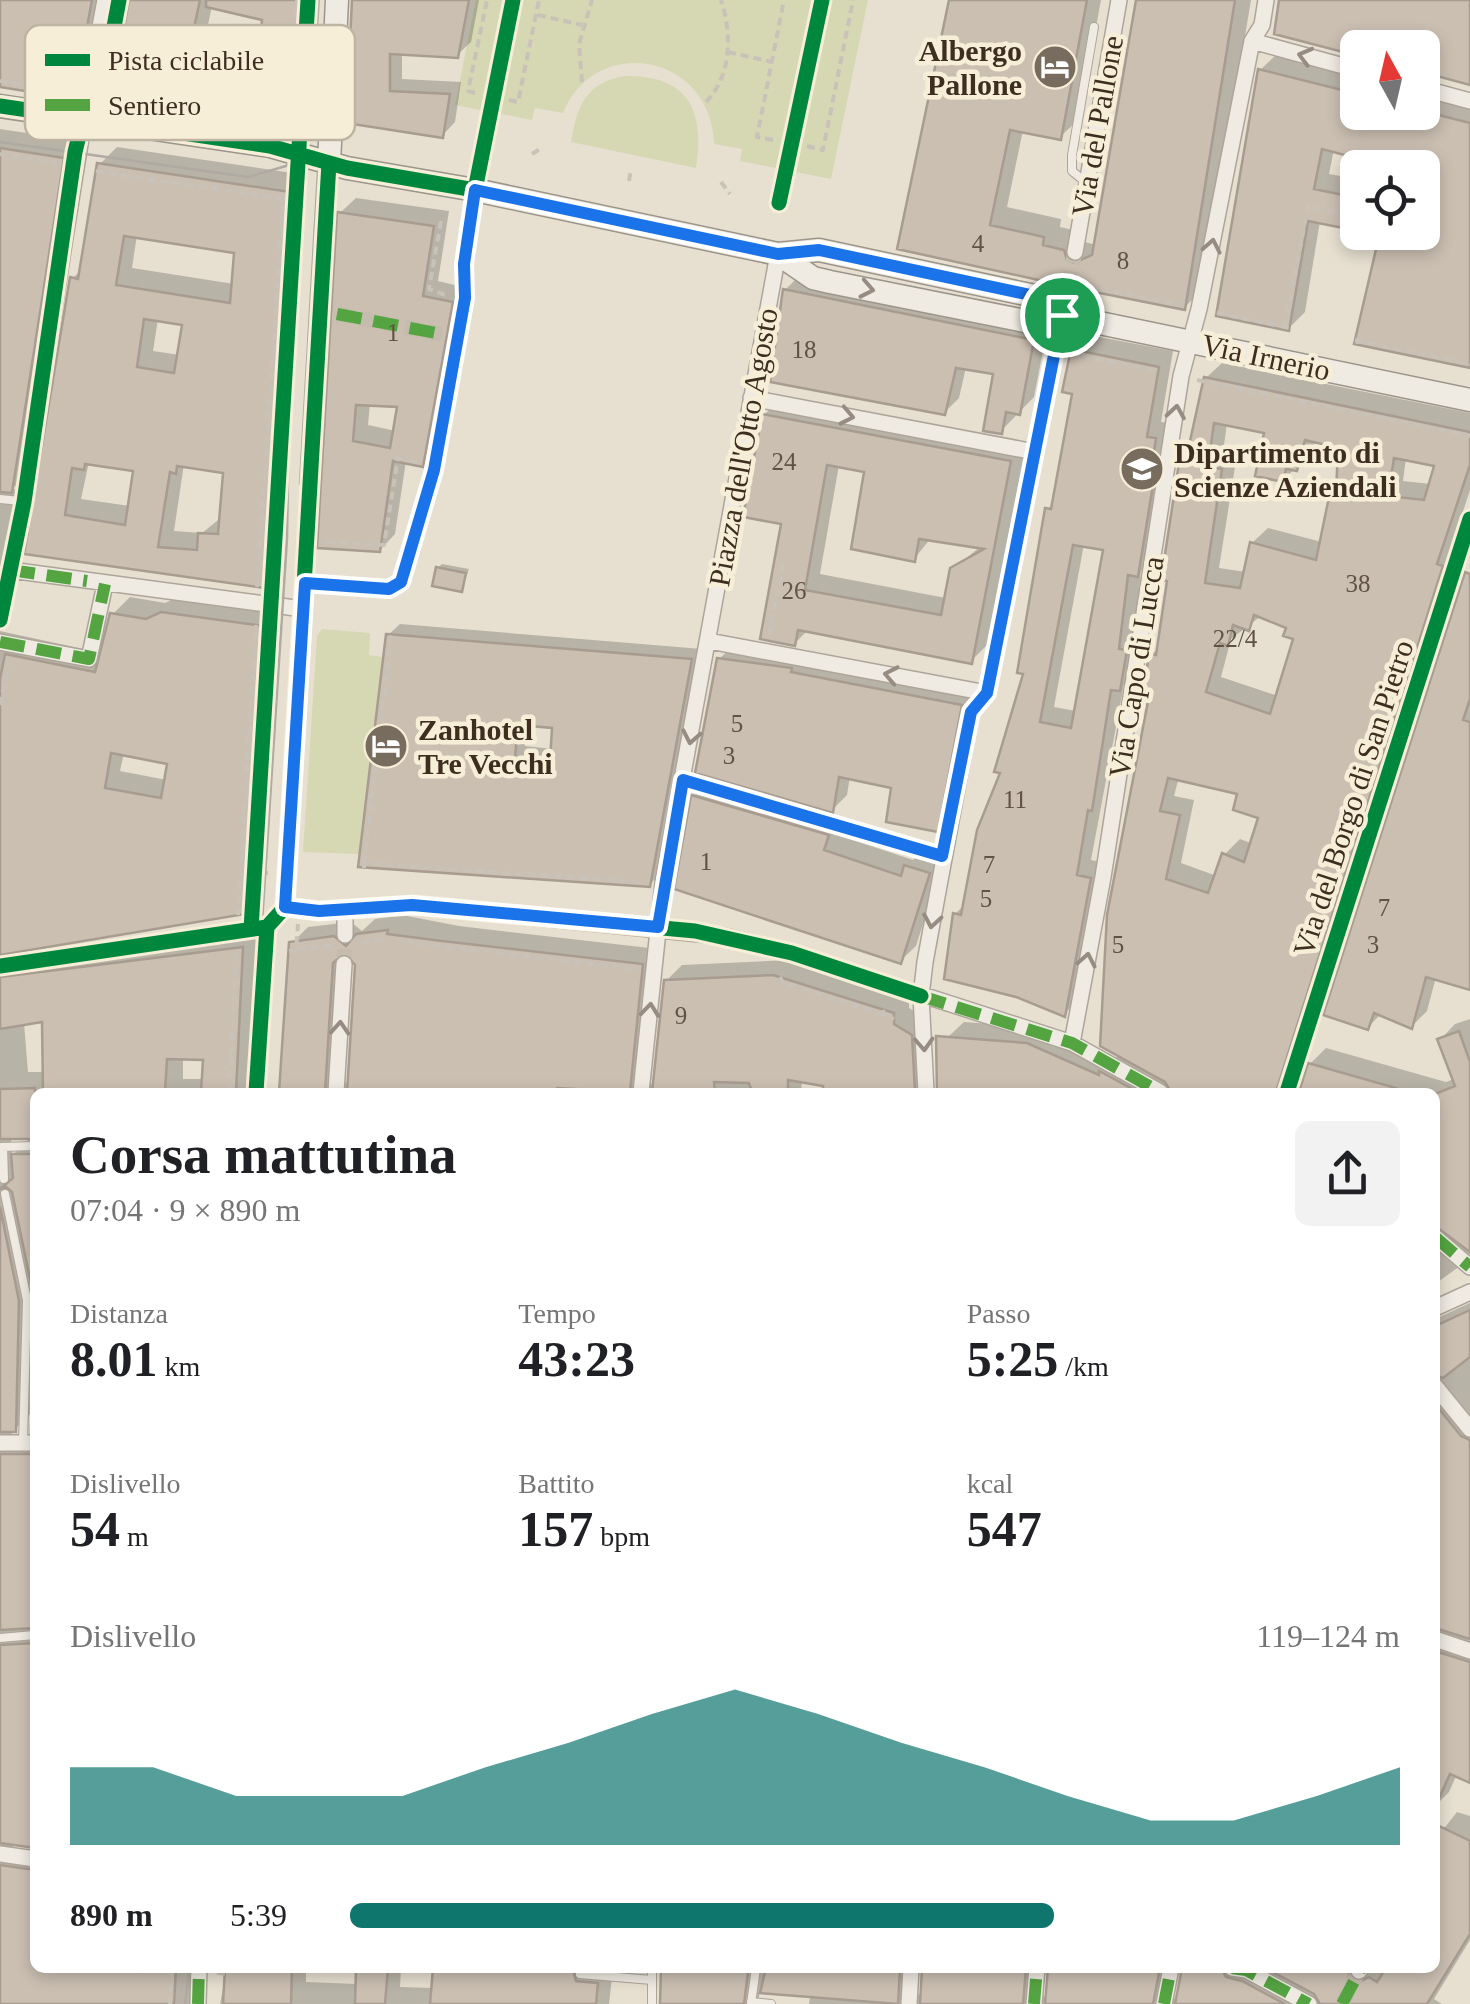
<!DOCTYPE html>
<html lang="it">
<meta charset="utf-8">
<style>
:root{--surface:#fff;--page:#f2f2f2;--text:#202124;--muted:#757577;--accent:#0f766e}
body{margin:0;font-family:Georgia,serif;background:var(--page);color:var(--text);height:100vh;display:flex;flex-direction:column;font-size:38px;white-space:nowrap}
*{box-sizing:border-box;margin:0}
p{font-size:32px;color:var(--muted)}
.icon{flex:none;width:55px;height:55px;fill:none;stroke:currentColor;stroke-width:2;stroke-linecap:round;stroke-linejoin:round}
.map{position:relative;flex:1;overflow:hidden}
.panel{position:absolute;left:30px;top:1088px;width:1410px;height:885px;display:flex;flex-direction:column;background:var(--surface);border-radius:15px;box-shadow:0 5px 15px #0003}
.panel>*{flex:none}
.needle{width:65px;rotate:352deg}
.fabs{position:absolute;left:1340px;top:30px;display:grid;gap:20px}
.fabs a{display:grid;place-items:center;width:100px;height:100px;border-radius:15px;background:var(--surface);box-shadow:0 5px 15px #0003;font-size:50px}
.pin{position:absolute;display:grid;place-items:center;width:85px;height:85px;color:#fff;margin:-42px;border:5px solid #fff;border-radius:50%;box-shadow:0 2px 10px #0007}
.round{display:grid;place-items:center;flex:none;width:105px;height:105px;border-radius:15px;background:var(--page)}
.summary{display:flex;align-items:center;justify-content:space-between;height:170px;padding:0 40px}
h1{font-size:55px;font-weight:800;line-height:75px}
.stats{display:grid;grid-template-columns:repeat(3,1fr);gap:15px;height:170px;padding:10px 40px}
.stats div{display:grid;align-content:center}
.stats b{font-size:50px;font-weight:800}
.stats small{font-size:28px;font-weight:400}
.stats p{font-size:28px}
.chart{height:280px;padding:20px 40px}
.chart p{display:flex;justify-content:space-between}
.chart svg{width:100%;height:180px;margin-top:10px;fill:var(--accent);opacity:.7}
ul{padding:0 40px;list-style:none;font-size:32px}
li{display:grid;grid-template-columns:160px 120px 1fr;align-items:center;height:75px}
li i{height:25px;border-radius:12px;background:var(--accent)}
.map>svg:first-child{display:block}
.green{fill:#d6d7b3}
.shadow{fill:#0003;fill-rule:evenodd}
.building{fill:#cbbfb2;stroke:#a89c90;stroke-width:2.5;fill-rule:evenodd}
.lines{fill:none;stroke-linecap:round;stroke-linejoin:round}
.street-tunnel{stroke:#c5bcae;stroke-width:15;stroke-dasharray:15 8;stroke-linecap:butt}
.lane-casing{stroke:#ada599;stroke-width:10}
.street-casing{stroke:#ada599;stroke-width:18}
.secondary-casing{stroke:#9c958a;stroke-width:25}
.path{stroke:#c8c2b9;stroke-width:4;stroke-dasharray:8 5;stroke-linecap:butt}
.lane{stroke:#efebe3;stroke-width:8}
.street{stroke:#efebe3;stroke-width:15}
.secondary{stroke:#efebe3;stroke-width:22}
.tram{stroke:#afaaa2;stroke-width:2.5}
.quiet{stroke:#54a441;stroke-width:12;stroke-dasharray:25 12;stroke-linecap:butt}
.cycleway-casing{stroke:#f7eed8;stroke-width:21}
.cycleway{stroke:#00873e;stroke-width:15}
.oneway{stroke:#968c82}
.route-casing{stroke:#fff;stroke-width:20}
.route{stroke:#1a73e8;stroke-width:12}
.labels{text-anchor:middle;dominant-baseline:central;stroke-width:9;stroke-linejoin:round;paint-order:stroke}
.number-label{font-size:25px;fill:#605244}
.poi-label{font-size:30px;font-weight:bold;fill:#3d2e20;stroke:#f7eed8;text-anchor:start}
.street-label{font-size:30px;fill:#3d2e20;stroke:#f7eed8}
.key{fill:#f7eed8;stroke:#bfb4a1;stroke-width:2.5}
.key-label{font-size:28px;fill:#3d2e20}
</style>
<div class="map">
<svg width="1470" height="2004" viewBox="0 0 1470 2004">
<rect width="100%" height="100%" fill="#e7e0d1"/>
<path class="green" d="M476 0H868L831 179 740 161 742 149 714 144C711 52 595 34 563 113L535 108 532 120 455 105Z
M625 76C689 75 705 111 696 168L571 142C577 106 586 82 625 76Z
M322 629 370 633 369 655 383 657 359 854 303 852 317 636Z"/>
<path class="shadow" d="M0 0H106L91 78 73 96 0 85Z
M133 0H320L313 110 295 128 113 101ZM212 6 265 18 262 45 253 44 243 54 203 48Z
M355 0H479L471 42 457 55 402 52V79L461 82 455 122 442 136 349 121Z
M951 0H1101L1079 119 1060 137 1023 130 1007 207 1061 219 1060 227 1082 232 1085 242 1096 245 1140 0H1251L1203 289 1184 308 1072 273 900 247Z
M1277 54 1358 74V112H1422V91L1470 103V366L1382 234 1375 232H1422V168L1334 149 1329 174 1358 179V229L1320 221 1305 312 1289 328 1260 70Z
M0 129 79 141 29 473 12 489 25 491 0 627Z
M117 147 306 175 282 568 264 586 27 552 72 279 82 269 100 164ZM137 235 236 251 234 284 132 268ZM158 319 184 323 180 355 153 351ZM89 462 135 469 130 506 81 499ZM184 464 225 471 222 517 202 533 174 531Z
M356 198 449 211 438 281 467 288 438 449 422 465 406 461 395 534 380 550 320 546 340 213ZM370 403 400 405 396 431 368 425Z
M800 275 1048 325 1034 397 1001 431 995 372 966 367 959 398 944 413 785 290Z
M1089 335 1173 351 1161 422 1171 423 1153 559 1141 571 1134 633 1135 673 1124 684 1091 860 1106 863 1080 999 1064 1014 955 914 966 903 1004 771 1026 672 1047 510 1055 501 1075 392 1073 350ZM1084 544 1105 548 1076 711 1054 707Z
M1222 363 1470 413V490L1451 548 1457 550 1290 1077 1302 1089 1310 1064 1326 1048 1446 1082 1454 1079 1440 1040 1455 1024 1470 1019V1259L1435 1284V1092H948V1037L964 1022 1044 1028 1114 1060 1119 1054 1152 694 1151 655 1160 647 1181 464 1189 456 1206 378ZM1227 423 1267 431 1283 480 1312 453 1315 440 1341 446 1339 487 1332 493 1322 542 1268 528 1252 543 1246 572 1219 568 1237 454 1223 452ZM1406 458 1437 464 1431 484 1403 481ZM1261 616 1289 627 1296 637 1278 696 1221 677 1231 639ZM1179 777 1240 792 1261 817 1253 844 1240 839 1224 855 1217 876 1181 863 1194 800 1174 796Z
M780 399 1026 445 987 645 971 661 808 630 795 643 784 522 764 415ZM839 465 867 470 914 559 931 538 981 546 952 570 946 598 820 574Z
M442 564 469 569 462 589 438 568Z
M1470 571V987L1436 977 1427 1011 1412 1026 1381 1014 1368 1027Z
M180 596 279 609 262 894 244 912 7 951 19 961 259 931 250 1092H35V1430L34 1410 15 1429 8 1430 17 1438H35V1845L10 1842 15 1849 35 1851V1968H192L191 2004H0V631L102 653 112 615 130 597 165 603ZM124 753 170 762 167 780 120 771ZM44 1020 45 1072H28L24 1023ZM183 1057 205 1058 204 1079H183ZM32 1136 12 1156 11 1138Z
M400 624 702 649 661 873 649 885 361 865 388 635ZM527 723 555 725 553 749 525 746Z
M734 645 975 691 951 815 937 829 894 786 850 776 847 795 832 810 719 659Z
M708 781 843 819 838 835 913 860 922 851 944 858 916 946 900 961 693 796Z
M402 915 459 926 658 949 644 1074 655 1089 666 981 682 965 790 960 909 998V1008L927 1019V1092H826L825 1084 802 1080 801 1092H282L292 943 308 927 351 922 362 931 375 919ZM347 953 358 964 350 1088 340 1075Z
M1470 1303V1780L1457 1774 1449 1792 1435 1806V1319Z
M1457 1812 1470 1816V1940L1434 1999 1442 2004H809L810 1997 760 1990 758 2004H662V1968H914L913 1988 923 1999 924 1968H1040L1038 1992 1048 1999 1050 1968H1172L1168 1985 1173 1999 1178 1998 1183 1968H1435V1840Z
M227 1968H306V1982L358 1984 359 1968H401L400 1987 434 1988 436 1968H613L609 2004H220Z"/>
<path class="building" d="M0 0H92L74 99 0 87Z
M129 0H200L186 65 231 72 232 61 257 63 262 20 206 7V0H304L296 130 110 103Z
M352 0H469L458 58 390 54V91L450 94 443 138 346 123Z
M949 0H1087L1061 140 1010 130 990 225 1044 237 1043 245 1064 250 1067 260 1074 263 1092 255 1136 0H1235L1185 310 1079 289 1071 275 1064 276 1057 284 897 249Z
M1279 0H1470V85L1422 72V48H1358V56L1274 34Z
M1258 69 1358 94 1355 112H1427L1470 123V368L1354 344 1380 232H1422V168H1394L1322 149 1314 189 1358 198V231L1308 221 1289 331 1216 316Z
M0 148 64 158 12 493 0 492Z
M97 163 290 192 265 588 24 554 70 277 78 279ZM124 236 234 253 230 303 116 285ZM144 319 182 325 174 373 137 367ZM85 464 133 471 125 525 65 515 72 468 84 470ZM177 466 223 473 218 534 198 533 197 550 158 547 170 472 176 474Z
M337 212 434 226 423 296 453 302 423 467 393 461 380 552 317 548ZM356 405 397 407 390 448 353 441Z
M783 289 1034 340 1020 415 1006 412 1002 434 983 431 993 374 956 368 945 415 770 382Z
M1071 349 1159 367 1147 437 1156 438 1153 459 1157 460 1138 577 1128 575 1119 649 1127 650 1120 691 1111 690 1092 811 1088 810 1077 875 1091 878 1065 1017 1016 997 944 979 953 913 961 915 977 830 1000 773 994 772 1023 674 1017 673 1045 508 1051 509 1072 394 1062 392ZM1073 545 1103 550 1071 728 1040 722Z
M1204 377 1470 432V465L1437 564 1443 566 1276 1092H1171L1165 1082 1100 1046 1107 915 1149 696 1143 695 1149 654 1156 655 1167 581 1161 580 1179 463 1185 464ZM1214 423 1264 433 1255 476 1283 482 1286 469 1297 471 1305 440 1338 448 1336 493 1330 492 1316 560 1250 542 1240 588 1205 583 1222 469 1208 467ZM1394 458 1434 466 1424 500 1388 496ZM1254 615 1286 628 1283 636 1293 639 1270 714 1206 692 1220 643 1228 646 1233 625 1249 631ZM1168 778 1237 794 1233 810 1258 818 1244 862 1222 853 1208 893 1166 879 1180 815 1160 811Z
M762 414 1011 461 972 664 798 630 795 646 760 639 781 524 743 517ZM827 465 864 472 851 549 915 562 919 539 984 549 950 568 941 615 805 590Z
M436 567 466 573 462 592 432 586Z
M1465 572 1470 574V699L1463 720 1470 722V990L1426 977 1412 1029 1374 1013 1368 1030 1323 1015Z
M161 612 263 626 245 914 0 955V679L5 654 95 672 110 613 146 619ZM111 753 167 764 161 798 105 788Z
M386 634 692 659 650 887 358 867ZM518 725 552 728 550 760 515 757Z
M717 658 792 668 791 672 962 705 938 832 886 822 891 788 839 777 833 813 695 773Z
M691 795 829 835 824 850 901 876 904 865 930 873 901 964 674 889Z
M388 930 387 934 442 941 643 964 630 1092 557 1088 556 1092H347L355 965 344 953 333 963 325 1092H279L289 942 334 936 346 946 356 934Z
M243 947 236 1092H201L203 1060 167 1059 165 1092H43L42 1022 0 1029V977Z
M773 975 894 1013V1024L912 1035 915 1092H823V1086L788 1080V1092H752L749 1083 714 1082 715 1092H652L664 980Z
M1459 1031 1470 1062V1252L1435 1226V1094L1455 1086 1437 1039Z
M936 1036 1027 1043 1099 1075V1071L1138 1092H937Z
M1308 1063 1396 1088 1395 1092H1299Z
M35 1088V1139H0V1089Z
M11 1154H35V1432H31L34 1298 12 1192 6 1187 0 1189 13 1178Z
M0 1207 19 1301 16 1432H0Z
M1470 1310V1357L1443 1378 1435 1375V1326Z
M1435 1404 1461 1436 1470 1440V1639L1435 1628Z
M0 1454H35V1628L0 1630Z
M35 1643V1848L0 1843V1645Z
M1435 1651 1470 1662V1783L1450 1774 1435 1807Z
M1435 1824 1470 1841V1934L1427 2004H1320L1314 1994 1265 1968H1349V1977L1359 1982 1369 1977 1377 1982 1386 1968H1435Z
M0 1865 35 1870V1968L139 1972 140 1968H176L174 2004H0Z
M225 1968H292L291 2004H223Z
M356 1968H388L385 2004H355Z
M433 1968H573L576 1981 598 1983 596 2004H430Z
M718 1968 748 1972 744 2004H660L661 1969Z
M766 1968H900L898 2004 760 1993Z
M922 1968H1026L1023 2004H920Z
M1048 1968H1160L1153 2004H1045Z
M1182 1968H1221L1226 1977 1242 1981 1285 2004H1175Z"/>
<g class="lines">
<path class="street-tunnel" d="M1068 286 1075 252
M337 314 446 335
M344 964 345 935
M1342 2004 1359 1971"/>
<defs>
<path id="lane" d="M1087 183 1072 171V155L1094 27
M476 185 490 112
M0 499 20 501
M0 1147 35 1146
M3 1147 4 1179
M5 1194 27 1300 23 1443
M0 1638 35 1635
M581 1968 580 1974 652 1980
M751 2002 771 2004
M652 2004V1968
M751 2004 756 1968"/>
<path id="street" d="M1252 41 1358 70
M1422 88 1470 101
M490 112 513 0
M779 203 822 0
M1075 252 1119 0
M751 398 1035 452
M10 570 303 609
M305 583 389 589 401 582 434 470 464 305V263L475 190
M0 620C42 415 66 206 105 0
M709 641 987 693
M0 642 89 659 105 584
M683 781 943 856
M285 907 319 911 413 905 729 937 792 953 1072 1043 1160 1092
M345 908V935
M0 966 267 927
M1072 1043 1103 877 1181 376 1199 309 1252 41 1262 25 1266 0
M256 1092 267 927 285 907 329 163
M336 1092 344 964
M641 1092 663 883 778 254
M926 1092 921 996 925 962 971 712 987 693 1068 286
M1287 1092 1470 519
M1435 1237 1470 1267
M1435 1308 1470 1292
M1435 1386 1470 1429
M0 1443H35
M1435 1639 1470 1651
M0 1854 35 1859
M1232 1968 1246 1970 1309 2004
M1359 1971 1361 1968
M198 2004 199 1968
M909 2004 911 1968
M1034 2004 1037 1968
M1164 2004 1171 1968"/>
<path id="secondary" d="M0 106 270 146 347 168 475 190 778 254 819 250 1035 296 1061 315 1470 400
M329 163 337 0
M778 254 813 278 830 282 1030 322 1061 315"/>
</defs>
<use href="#lane" class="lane-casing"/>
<use href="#street" class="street-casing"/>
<use href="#secondary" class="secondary-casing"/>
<path class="path" d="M538 15 582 25
M728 52 772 62
M0 81 71 92
M582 82 579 44 592 0
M475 93 468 91 487 0
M110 98 288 124
M509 100 518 102 539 0
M706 102C732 75 732 34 721 0
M288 122 297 0
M773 140 757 137 784 0
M807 146 823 150 853 0
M0 154 57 163
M532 154 543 147
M96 171 283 199
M629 181 631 169
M721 182 730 194
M282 214 284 191
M441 221 429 289 448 296
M1088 286 1181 305
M1217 313 1290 328
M1285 327 1308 206 1358 217
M1355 340 1470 364
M1070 354 1158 371
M1197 380 1470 436
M326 542 384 545 398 458 416 462
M257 587 282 214H288
M769 635 783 563
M0 705 9 662
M364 863 391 635
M364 868V863L644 882
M248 872 268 873
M238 915 256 625
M362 942 387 940
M406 942 635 969
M297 949 332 945
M289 951 296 950 298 924
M780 977 783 983 884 1015
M883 1010 884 1015 894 1019
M230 1092 236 949
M217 1973 230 1974 231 1968
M170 2004 171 1968"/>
<use href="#lane" class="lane"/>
<use href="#street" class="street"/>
<use href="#secondary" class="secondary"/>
<path class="tram" d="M0 142 248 177 286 166 309 141
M300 484 319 154
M251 1092 287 539 290 350 315 0
M185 2004 190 1968"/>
<path class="quiet" d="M337 314 446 335
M10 570 87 581
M0 642 89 659 105 584
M921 996 1072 1043 1160 1092
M1435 1237 1470 1267
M1232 1968 1246 1970 1309 2004
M198 2004 199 1968
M1034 2004 1037 1968
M1164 2004 1171 1968
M1342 2004 1361 1968"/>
<defs>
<path id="cycleway" d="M0 106 270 146 347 168 475 190 513 0
M779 203 822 0
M0 620 24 502 75 152 83 119 101 96 119 0
M285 907 319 911 413 905 695 931 792 953 921 996
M251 929 308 0
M0 966 267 927
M256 1092 267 927 285 907 329 163
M1287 1092 1470 519"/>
</defs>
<use href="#cycleway" class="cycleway-casing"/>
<use href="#cycleway" class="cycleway"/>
</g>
<defs><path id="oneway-chevron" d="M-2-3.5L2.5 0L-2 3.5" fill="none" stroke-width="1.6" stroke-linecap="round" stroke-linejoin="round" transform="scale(2.5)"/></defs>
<g class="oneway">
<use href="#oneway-chevron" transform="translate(1305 56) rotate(-165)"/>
<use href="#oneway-chevron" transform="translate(1212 246) rotate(-79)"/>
<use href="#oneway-chevron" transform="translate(867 289) rotate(11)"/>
<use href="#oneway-chevron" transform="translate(1176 412) rotate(-81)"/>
<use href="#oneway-chevron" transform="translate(847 416) rotate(11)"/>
<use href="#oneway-chevron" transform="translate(891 675) rotate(-169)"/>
<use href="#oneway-chevron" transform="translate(691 737) rotate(101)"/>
<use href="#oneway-chevron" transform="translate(932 921) rotate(100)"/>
<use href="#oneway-chevron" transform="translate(1087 960) rotate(-79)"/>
<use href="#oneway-chevron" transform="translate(650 1010) rotate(-84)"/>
<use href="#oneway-chevron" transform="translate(340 1028) rotate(-86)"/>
<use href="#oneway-chevron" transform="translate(924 1044) rotate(87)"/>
</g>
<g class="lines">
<defs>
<path id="route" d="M475 190 778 254 819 250 1035 296 1062 315 987 693 971 712 942 856 683 780 658 927 412 905 319 911 285 907 305 583 389 589 401 582 434 470 465 298 464 264Z"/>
</defs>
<use href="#route" class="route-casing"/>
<use href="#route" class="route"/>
</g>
<defs>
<symbol id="hotel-disc" viewBox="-11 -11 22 22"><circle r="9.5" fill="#786c5e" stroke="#f7eed8"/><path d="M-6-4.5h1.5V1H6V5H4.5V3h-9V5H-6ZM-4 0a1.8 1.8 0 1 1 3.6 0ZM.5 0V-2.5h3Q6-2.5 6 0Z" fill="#fff"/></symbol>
<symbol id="university-disc" viewBox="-11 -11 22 22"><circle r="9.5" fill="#786c5e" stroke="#f7eed8"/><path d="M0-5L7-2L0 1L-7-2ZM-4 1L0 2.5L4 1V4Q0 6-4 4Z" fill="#fff"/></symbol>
</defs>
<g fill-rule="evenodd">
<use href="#hotel-disc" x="1030" y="42" width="50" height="50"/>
<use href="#university-disc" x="1117" y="444" width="50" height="50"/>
<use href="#hotel-disc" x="361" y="721" width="50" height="50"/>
</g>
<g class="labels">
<g class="number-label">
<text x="978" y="243">4</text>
<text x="1123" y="260">8</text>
<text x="393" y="332">1</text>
<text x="804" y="349">18</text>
<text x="784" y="461">24</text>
<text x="1358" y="583">38</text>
<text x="794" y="590">26</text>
<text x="1235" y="638">22/4</text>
<text x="737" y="723">5</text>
<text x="729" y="755">3</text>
<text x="1015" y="799">11</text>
<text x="706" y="861">1</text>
<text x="989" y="864">7</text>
<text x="986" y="898">5</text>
<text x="1384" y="907">7</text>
<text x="1118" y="944">5</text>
<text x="1373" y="944">3</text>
<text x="681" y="1015">9</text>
</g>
<g class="poi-label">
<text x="1022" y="50" text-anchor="end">Albergo<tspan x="1022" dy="34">Pallone</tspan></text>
<text x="1174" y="452">Dipartimento di<tspan x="1174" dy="34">Scienze Aziendali</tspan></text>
<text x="418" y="729">Zanhotel<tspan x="418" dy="34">Tre Vecchi</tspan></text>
</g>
<g class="street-label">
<text transform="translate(1097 126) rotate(-80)">Via del Pallone</text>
<text transform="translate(1266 357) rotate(12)">Via Irnerio</text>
<text transform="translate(743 447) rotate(-80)">Piazza dell'Otto Agosto</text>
<text transform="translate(1136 667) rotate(-81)">Via Capo di Lucca</text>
<text transform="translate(1353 798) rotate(-72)">Via del Borgo di San Pietro</text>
</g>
</g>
<rect x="25" y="25" width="330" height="115" rx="15" class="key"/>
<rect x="45" y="54" width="45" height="12" fill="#00873e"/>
<rect x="45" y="99" width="45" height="12" fill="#54a441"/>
<g class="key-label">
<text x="108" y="70">Pista ciclabile</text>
<text x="108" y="115">Sentiero</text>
</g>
</svg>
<div class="fabs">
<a><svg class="needle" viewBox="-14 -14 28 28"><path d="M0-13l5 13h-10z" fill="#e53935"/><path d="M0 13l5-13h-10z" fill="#757577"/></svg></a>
<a><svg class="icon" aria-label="locate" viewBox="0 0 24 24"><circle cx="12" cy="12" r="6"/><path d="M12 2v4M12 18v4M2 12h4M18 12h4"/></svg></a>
</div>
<div class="pin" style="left:1062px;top:315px;background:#1e9e55"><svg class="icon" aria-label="arrive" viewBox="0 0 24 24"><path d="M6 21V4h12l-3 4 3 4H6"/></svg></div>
<section class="panel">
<div class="summary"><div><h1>Corsa mattutina</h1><p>07:04 · 9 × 890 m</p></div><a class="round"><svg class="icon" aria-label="share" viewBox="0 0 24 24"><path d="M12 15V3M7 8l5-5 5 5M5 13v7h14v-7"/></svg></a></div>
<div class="stats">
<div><p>Distanza</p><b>8.01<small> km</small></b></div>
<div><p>Tempo</p><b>43:23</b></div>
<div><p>Passo</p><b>5:25<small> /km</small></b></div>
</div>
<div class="stats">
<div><p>Dislivello</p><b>54<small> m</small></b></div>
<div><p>Battito</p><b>157<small> bpm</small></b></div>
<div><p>kcal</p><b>547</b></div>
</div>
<div class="chart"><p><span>Dislivello</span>119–124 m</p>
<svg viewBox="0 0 160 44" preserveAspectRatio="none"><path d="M0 44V25L10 25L20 32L30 32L40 32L50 25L60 19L70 12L80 6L90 12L100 19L110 25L120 32L130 38L140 38L150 32L160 25V44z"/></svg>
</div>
<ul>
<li><b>890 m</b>5:39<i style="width:67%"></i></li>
</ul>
</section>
</div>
